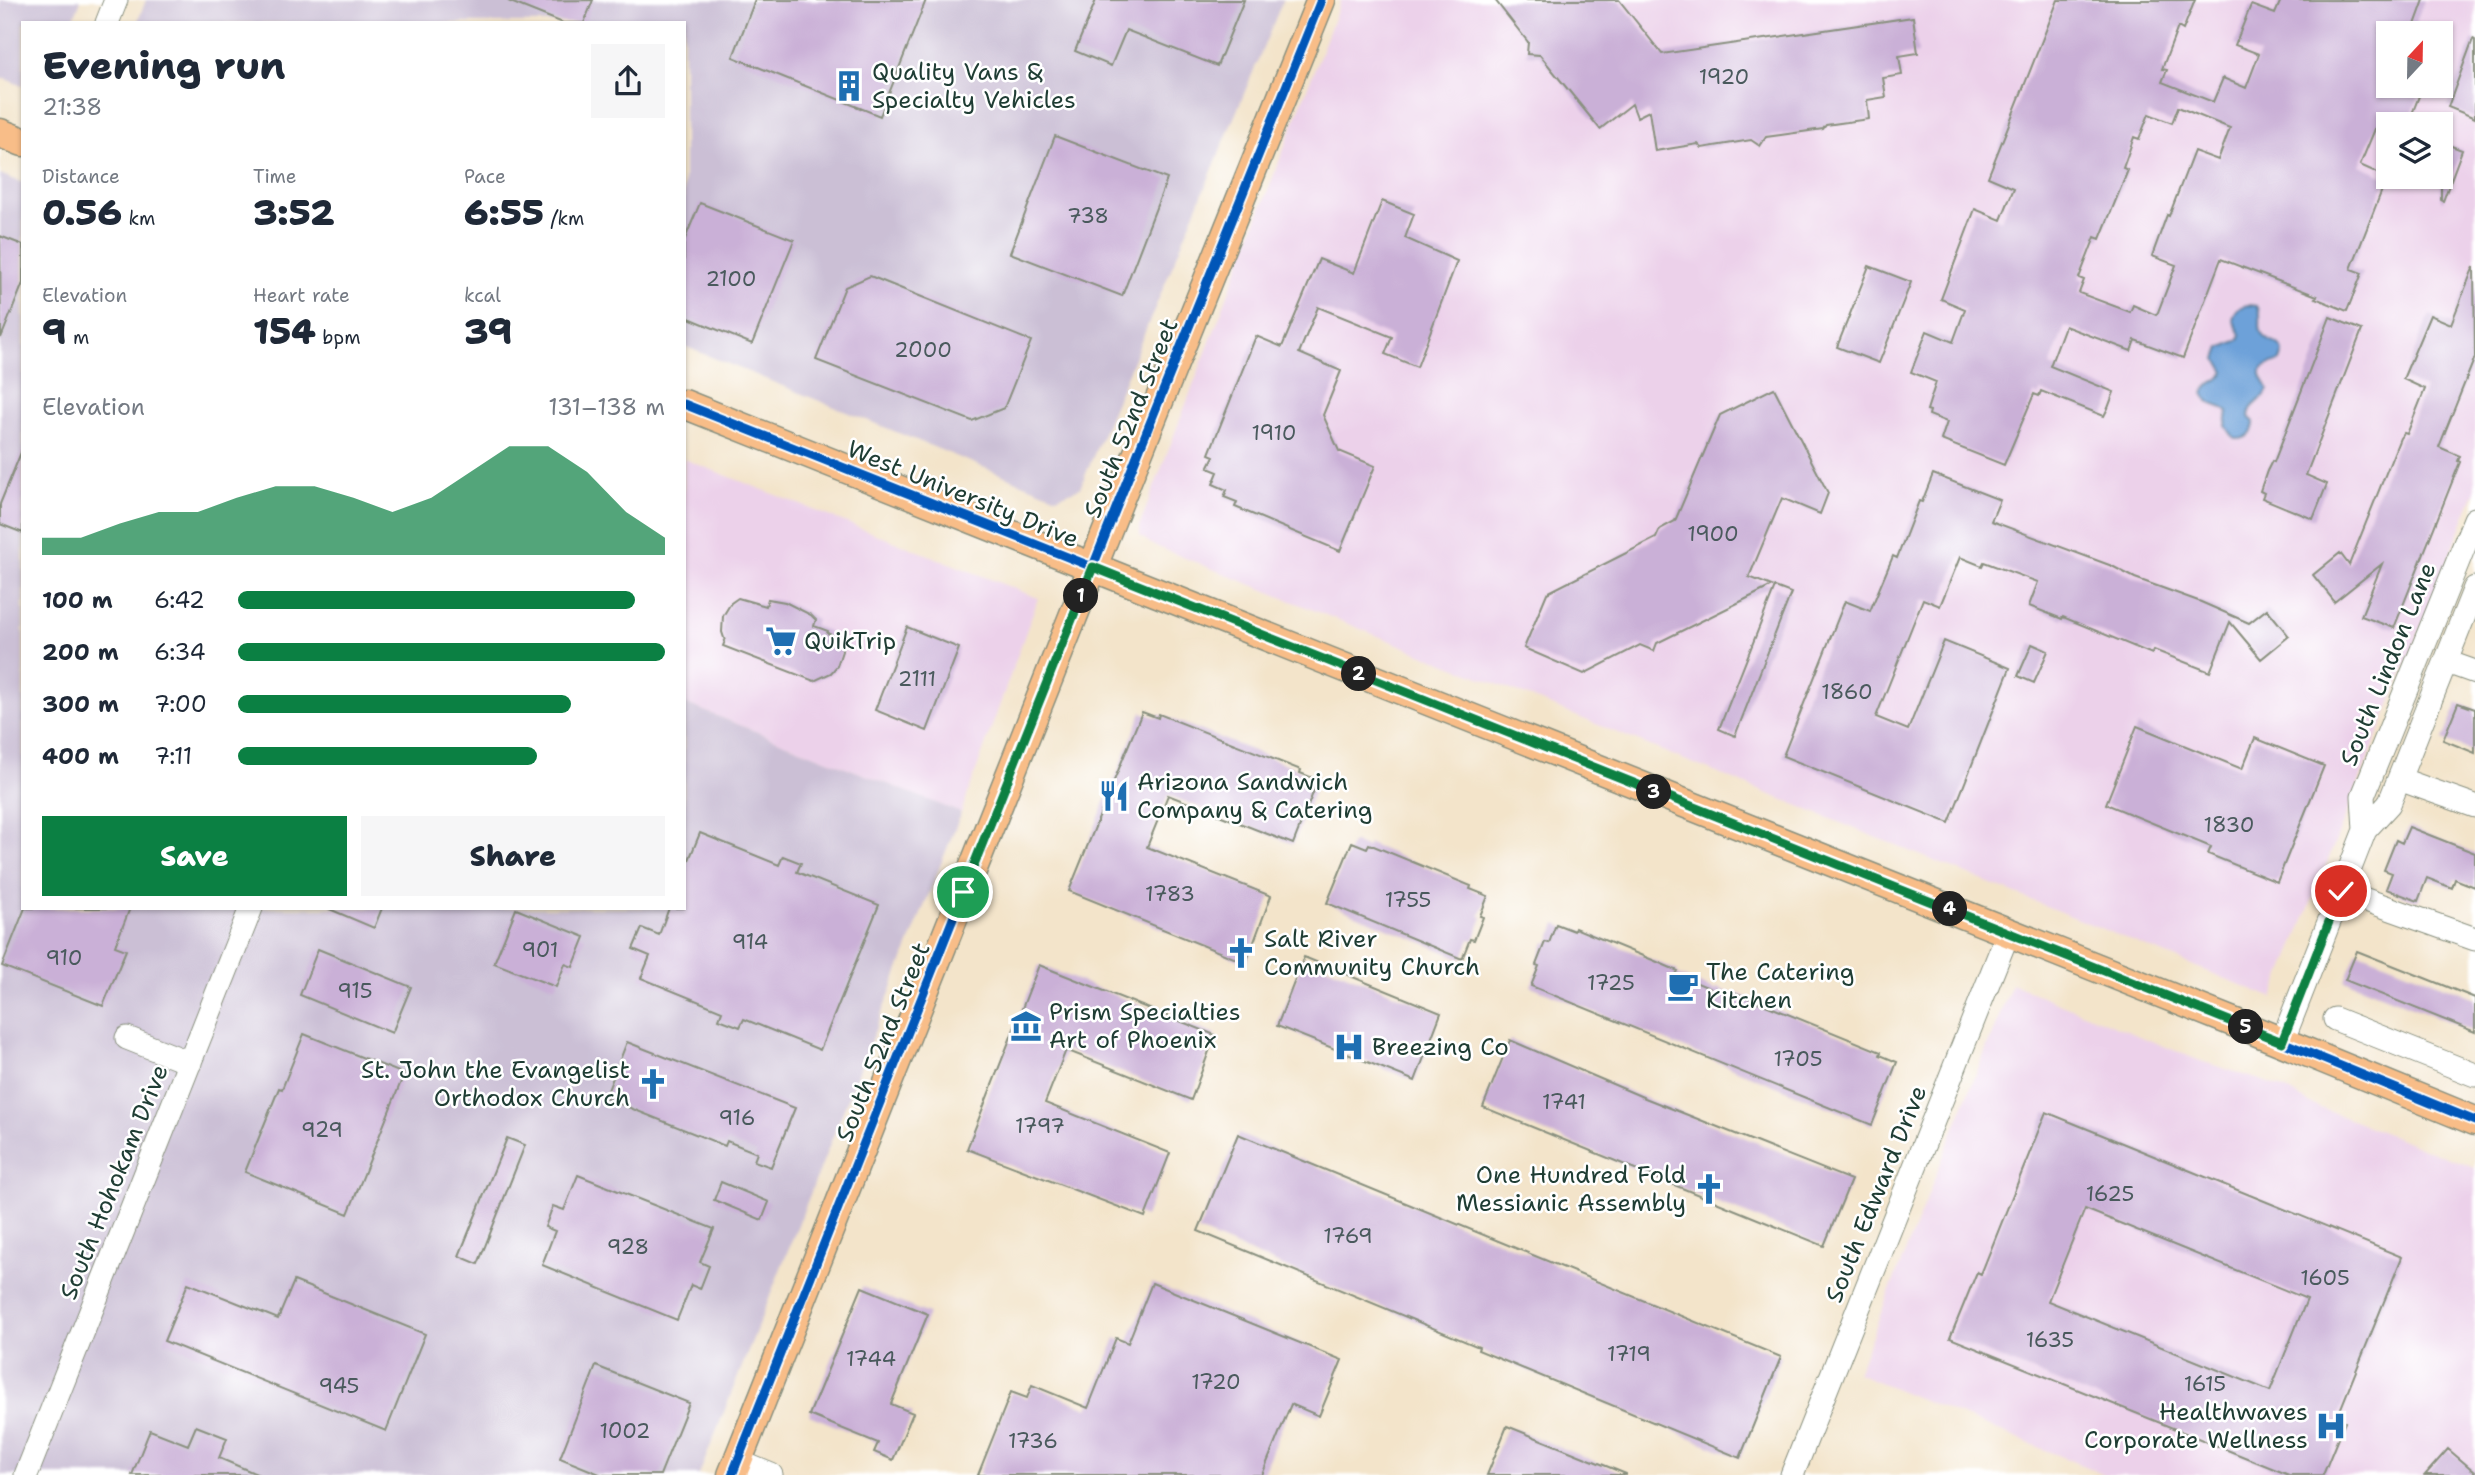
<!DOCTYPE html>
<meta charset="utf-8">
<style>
:root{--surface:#fff;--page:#f6f6f7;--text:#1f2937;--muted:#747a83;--accent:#0b8043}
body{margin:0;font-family:"Shantell Sans",sans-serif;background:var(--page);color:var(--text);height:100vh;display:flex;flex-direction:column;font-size:26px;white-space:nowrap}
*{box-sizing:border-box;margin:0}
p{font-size:23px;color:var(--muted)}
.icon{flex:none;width:38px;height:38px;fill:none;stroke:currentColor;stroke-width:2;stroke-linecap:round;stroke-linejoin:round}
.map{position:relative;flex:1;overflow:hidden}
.drawer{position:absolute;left:21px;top:21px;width:665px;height:889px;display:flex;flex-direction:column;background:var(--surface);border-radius:0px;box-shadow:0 2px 5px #0004}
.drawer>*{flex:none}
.needle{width:46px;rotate:22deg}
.fabs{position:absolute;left:2376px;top:21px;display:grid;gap:14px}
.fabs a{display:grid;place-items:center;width:77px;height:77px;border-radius:0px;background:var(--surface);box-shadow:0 2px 5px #0004;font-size:35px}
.pin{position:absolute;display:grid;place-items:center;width:60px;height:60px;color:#fff;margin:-30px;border:4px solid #fff;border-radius:50%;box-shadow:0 2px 7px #0007}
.km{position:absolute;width:35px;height:35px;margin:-18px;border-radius:50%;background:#222;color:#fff;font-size:19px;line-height:35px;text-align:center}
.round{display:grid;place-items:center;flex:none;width:74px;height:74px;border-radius:0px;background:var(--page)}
.overview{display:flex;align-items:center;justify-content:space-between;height:119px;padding:0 21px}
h1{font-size:38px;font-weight:800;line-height:52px}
.stats{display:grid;grid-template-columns:repeat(3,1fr);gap:10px;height:119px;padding:7px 21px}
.stats div{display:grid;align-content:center}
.stats b{font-size:35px;font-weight:800}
.stats small{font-size:19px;font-weight:400}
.stats p{font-size:19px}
.chart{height:196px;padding:14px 21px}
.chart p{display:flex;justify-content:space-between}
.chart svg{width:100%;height:126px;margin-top:7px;fill:var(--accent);opacity:.7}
.button{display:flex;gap:14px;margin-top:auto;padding:14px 21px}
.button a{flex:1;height:80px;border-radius:0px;background:var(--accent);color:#fff;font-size:28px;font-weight:800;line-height:80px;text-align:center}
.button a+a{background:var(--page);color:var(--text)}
ul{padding:0 21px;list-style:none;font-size:23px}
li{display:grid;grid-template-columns:112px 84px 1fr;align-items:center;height:52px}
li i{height:18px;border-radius:9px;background:var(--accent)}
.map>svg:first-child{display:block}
.built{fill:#ecd1ea;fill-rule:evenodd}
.industrial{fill:#cbbfd5}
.water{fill:#6da1d9;stroke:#466f86;stroke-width:2}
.building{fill:#cab0d7;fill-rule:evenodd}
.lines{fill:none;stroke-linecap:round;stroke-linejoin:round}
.minor-casing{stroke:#89907f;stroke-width:25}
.major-casing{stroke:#89907f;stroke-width:31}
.minor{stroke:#fff;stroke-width:23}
.major{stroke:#f8bd88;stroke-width:28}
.cycleway-casing{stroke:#fff;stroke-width:13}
.cycleway{stroke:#0057b8;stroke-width:9}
.route-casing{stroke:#fff;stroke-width:14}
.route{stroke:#0b8043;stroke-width:9}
.labels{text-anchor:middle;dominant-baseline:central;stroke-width:5;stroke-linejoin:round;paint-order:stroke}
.number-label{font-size:21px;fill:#4a5a5d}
.poi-label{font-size:24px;fill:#1f3d34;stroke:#fff;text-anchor:start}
.street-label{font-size:24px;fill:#1f3d34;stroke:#fff}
</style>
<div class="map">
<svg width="2475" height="1475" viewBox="0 0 2475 1475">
<rect width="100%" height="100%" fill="#fff"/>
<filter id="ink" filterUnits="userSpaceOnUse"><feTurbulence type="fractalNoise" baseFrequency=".0143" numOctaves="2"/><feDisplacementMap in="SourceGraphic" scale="14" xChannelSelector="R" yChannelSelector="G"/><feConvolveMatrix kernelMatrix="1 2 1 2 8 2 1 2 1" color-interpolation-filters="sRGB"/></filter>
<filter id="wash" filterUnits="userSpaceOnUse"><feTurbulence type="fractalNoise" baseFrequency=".00686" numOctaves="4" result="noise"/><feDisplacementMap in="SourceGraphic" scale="28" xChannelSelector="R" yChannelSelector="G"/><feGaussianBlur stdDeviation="1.57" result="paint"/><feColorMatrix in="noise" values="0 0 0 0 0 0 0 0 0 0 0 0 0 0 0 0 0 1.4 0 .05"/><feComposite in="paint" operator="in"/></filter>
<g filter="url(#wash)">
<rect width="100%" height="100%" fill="#f3e4ca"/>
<path class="built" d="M1341 0H2475V492L2273 998 1153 545 1140 536V524ZM2389 33H2441V86H2389ZM2389 124H2441V177H2389Z
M684 459 1038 598 961 813 684 703Z
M2012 984 2198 1060 2266 1082 2290 1092 2310 1104 2475 1168V1475H2106L1857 1373Z"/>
<path class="industrial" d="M0 0H81L72 23H23V86L0 77Z
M146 0H1283L1080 488 1057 497 684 346V23H137Z
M0 174 23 183V908H684V703L961 813 699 1475H0Z"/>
<path class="water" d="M2248 305 2257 306C2264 318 2257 325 2262 334 2267 344 2279 340 2283 352L2280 361C2273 365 2256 365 2262 378 2264 382 2267 385 2268 389 2264 402 2249 403 2249 417L2254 422C2254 433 2246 440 2235 439L2226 426 2228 411C2217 402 2211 410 2204 393 2210 379 2219 383 2225 372L2217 359 2221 348 2239 340 2241 334 2233 320C2235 310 2238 307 2248 305Z"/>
<g id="blocks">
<path class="building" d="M593 0 584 23H563L508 1Z
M755 0H926L880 116 733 57Z
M1096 0H1244L1217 66 1126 30 1111 66 1075 51Z
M1495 0H1619L1662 54 1913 17 1918 53 1899 56 1902 75 1883 78 1886 97 1867 100 1869 119 1826 125 1823 129 1766 137 1760 146 1751 140 1702 148 1698 144 1655 151 1649 111 1637 117 1632 104 1600 129 1540 55 1527 54 1528 42Z
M2058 0H2195L2183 30 2178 27 2162 69 2167 70 2162 82 2213 102 2223 78 2246 88 2259 54 2235 45 2251 5 2275 14 2281 0H2424L2412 33H2379L2389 37V86L2419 96 2408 124H2377L2360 165 2387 177 2351 269 2362 273 2347 311 2315 298 2317 296 2221 259 2183 358 2135 340 2131 351 2065 326 2050 366 2114 392 2108 408 2104 416 2041 391 2039 396 2034 394 2004 465 1941 440 1947 422 1929 415 1930 411 1927 410 1936 382 1911 372 1927 331 1953 342 1965 309 1941 299 1975 209 2001 220 2014 188 1988 177ZM2178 107 2230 128 2218 160 2194 151 2169 216 2167 215 2152 256 2176 265 2158 312 2156 315 2133 305 2130 312 2079 293 2084 280 2079 278 2095 237 2100 239 2128 170 2123 168 2134 137 2139 139 2149 114 2172 123Z
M2473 39 2475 40V118L2448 107Z
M1055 136 1167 179 1122 296 1010 253Z
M2441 142 2462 150 2443 201 2441 200Z
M1382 201 1414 214 1405 238 1457 261 1417 367 1385 354 1392 337 1318 307 1299 353 1341 371 1323 415 1339 451 1375 466 1340 551 1235 507 1237 502 1224 497 1227 490 1213 484 1218 472 1208 468 1214 456 1209 454 1256 336 1282 347 1319 259 1354 273Z
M700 203 794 240 752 344 684 316V241Z
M0 236 23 245V283L1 338Z
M1869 266 1911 282 1879 363 1837 347Z
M2474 266 2475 357 2439 447 2460 456 2458 461 2460 462 2394 628 2361 616 2382 564 2333 603 2334 601 2313 575 2340 553 2349 565 2400 438 2404 433 2407 434 2425 389 2403 379 2430 315 2451 324Z
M870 276 1031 341 1004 408 972 421 816 360 845 287Z
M2330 317 2362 330 2306 475 2327 484 2313 519 2262 498 2264 493 2260 491 2267 471 2272 461 2274 462Z
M1774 388 1828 493 1820 514 1782 498 1749 577 1772 586 1657 643 1654 651 1640 645 1584 674 1524 648 1547 593 1656 538 1660 529 1675 521 1720 415Z
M22 450H23V533L0 524V504Z
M1933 474 2000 500 1991 521 2112 566 2135 578 2201 602 2249 623 2267 609 2289 636 2261 659 2230 622 2210 672 2154 650 2152 654 2063 617 2062 619 2029 606 2038 582 1984 562 1982 566 1960 557 1940 606 1923 599 1876 717 1908 730 1944 641 2010 668 1949 823 1783 756 1845 601 1870 611 1893 556 1897 558 1919 501 1922 502Z
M1775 587 1791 593 1735 736 1719 729Z
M738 598 766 606 768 599 785 602 811 615 816 620 814 626 828 631 827 633 836 637 835 640 841 643 842 651 837 666 831 673 814 681 723 646 725 641 722 632 723 616 731 603Z
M907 627 959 648 927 731 875 710Z
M2032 644 2048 651 2034 683 2018 676Z
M2458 703 2475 709V753L2443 740Z
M1142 712 1158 718 1159 714 1301 770 1300 773 1318 780 1293 844 1168 795 1147 847 1271 896 1246 963 1069 891Z
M2137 726 2242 769 2255 738 2324 766 2277 882 2208 854 2211 847 2106 804Z
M2409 827 2475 853V887L2455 879 2452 888 2427 878 2418 901 2386 889 2392 873 2384 870 2396 840 2402 843Z
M700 833 779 865 783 856 801 863 797 872 879 905 820 1050 744 1019 740 1027 719 1019 722 1011 641 978 650 956 633 949 642 928 659 935 669 908H684V872Z
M1352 842 1367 848 1369 844 1471 886 1470 889 1488 896 1480 916 1483 917 1474 940 1470 939 1462 959 1327 903Z
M25 908H130L115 946 126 950 103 1006 2 966Z
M327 908H382L374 928Z
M516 909 585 937 573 967 565 964 556 987 494 963Z
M1556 924 1574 931 1575 928 1655 961 1678 971 1676 974 1716 991 1717 988 1735 995 1736 993 1881 1052 1880 1055 1897 1062 1872 1125 1531 986 1539 966 1536 965 1545 942 1549 943Z
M318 949 411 987 392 1033 300 995Z
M2357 951 2475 998V1032L2345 980Z
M1304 957 1441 1013 1415 1081 1277 1026Z
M1039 965 1215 1035 1191 1100 1066 1050 1045 1103 1170 1153 1145 1217 967 1149Z
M304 1034 404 1074 348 1214 245 1172 279 1088 282 1089Z
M1510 1040 1645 1098 1851 1180 1824 1246 1483 1107Z
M627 1042 795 1108 771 1167 754 1161 757 1153 727 1141 725 1146 605 1098Z
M2046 1112 2402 1257 2337 1418 2345 1421 2323 1475H2289L1950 1338 1977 1272 1981 1274ZM2085 1209 2307 1299 2270 1391 2048 1301Z
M1238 1134 1781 1357 1740 1458 1478 1350 1479 1347 1198 1231Z
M507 1138 525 1145 478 1264 459 1256Z
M578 1175 714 1229 700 1262 709 1266 700 1289 691 1285 677 1320 542 1265 555 1231 545 1227 553 1206 564 1210Z
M721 1182 769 1202 762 1220 714 1200Z
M294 1281 425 1334 386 1431 164 1341 188 1283 278 1319Z
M1152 1283 1342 1360 1319 1416 1291 1404 1262 1475H978L1011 1392 1027 1398 1032 1385 1088 1408 1116 1338 1128 1343Z
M862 1287 928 1314 891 1404 913 1413 893 1460 874 1452 878 1443 809 1415Z
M596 1366 689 1403 660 1475H602L560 1458Z
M196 1426 227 1438 219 1458 259 1475H132L150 1430 188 1445Z
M1507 1426 1626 1474V1475H1487Z
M2448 1449 2475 1472V1475H2425Z"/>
</g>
</g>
<g filter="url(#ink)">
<use href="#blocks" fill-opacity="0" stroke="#89907f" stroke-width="2"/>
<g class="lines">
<defs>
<path id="minor" d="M107 23 116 0
M2447 662 2475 672
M2399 779 2475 806
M2365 830 2363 796 2475 519
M2341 891 2475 939
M2335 1019 2475 1075
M127 1038 190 1063
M2282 1042 2365 830 2389 804 2475 588
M737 1461 771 1475
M26 1475 251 908
M1792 1475 2008 933"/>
<path id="major" d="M0 133 23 142
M684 404 2248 1028 2475 1121
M732 1475 1138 453 1321 0"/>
</defs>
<use href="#minor" class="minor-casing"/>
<use href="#major" class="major-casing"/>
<use href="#minor" class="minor"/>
<use href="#major" class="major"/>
<defs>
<path id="cycleway" d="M684 404 2248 1028 2475 1121
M732 1475 1138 453 1321 0"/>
</defs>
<use href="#cycleway" class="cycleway-casing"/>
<use href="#cycleway" class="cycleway"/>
</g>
</g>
<g class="lines" filter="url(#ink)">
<defs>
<path id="route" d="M963 892 1093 567 2282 1042 2341 891"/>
</defs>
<use href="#route" class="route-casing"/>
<use href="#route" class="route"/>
</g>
<defs>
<symbol id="building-bare" viewBox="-9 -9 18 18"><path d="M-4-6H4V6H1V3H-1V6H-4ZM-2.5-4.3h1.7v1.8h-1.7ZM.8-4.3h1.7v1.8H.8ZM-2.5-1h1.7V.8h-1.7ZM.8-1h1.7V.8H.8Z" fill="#1f6fb2" stroke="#fff" stroke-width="2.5" paint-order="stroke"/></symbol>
<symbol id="supermarket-bare" viewBox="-9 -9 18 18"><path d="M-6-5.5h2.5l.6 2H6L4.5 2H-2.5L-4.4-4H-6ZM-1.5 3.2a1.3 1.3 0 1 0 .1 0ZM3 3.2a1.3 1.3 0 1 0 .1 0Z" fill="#1f6fb2" stroke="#fff" stroke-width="2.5" paint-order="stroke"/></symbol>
<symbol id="restaurant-bare" viewBox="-9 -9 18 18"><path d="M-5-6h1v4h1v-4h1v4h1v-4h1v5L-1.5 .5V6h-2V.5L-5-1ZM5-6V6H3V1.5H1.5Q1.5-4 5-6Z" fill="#1f6fb2" stroke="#fff" stroke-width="2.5" paint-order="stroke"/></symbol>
<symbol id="church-bare" viewBox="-9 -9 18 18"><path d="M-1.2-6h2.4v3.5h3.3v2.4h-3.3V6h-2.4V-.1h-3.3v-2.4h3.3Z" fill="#1f6fb2" stroke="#fff" stroke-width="2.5" paint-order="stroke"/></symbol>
<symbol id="cafe-bare" viewBox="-9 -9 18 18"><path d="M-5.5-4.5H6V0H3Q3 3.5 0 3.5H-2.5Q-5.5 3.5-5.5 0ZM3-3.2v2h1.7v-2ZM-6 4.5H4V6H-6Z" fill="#1f6fb2" stroke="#fff" stroke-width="2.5" paint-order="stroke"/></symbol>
<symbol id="museum-bare" viewBox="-9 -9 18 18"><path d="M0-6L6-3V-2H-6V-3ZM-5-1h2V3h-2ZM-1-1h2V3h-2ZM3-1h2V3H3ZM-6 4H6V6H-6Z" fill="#1f6fb2" stroke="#fff" stroke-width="2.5" paint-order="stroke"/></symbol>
<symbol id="hospital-bare" viewBox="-9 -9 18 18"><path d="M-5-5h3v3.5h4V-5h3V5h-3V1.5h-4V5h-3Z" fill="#1f6fb2" stroke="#fff" stroke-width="2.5" paint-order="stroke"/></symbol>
</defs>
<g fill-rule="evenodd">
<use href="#building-bare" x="827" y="64" width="44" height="44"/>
<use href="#supermarket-bare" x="759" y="619" width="44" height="44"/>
<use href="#restaurant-bare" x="1092" y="774" width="44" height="44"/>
<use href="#church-bare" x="1219" y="931" width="44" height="44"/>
<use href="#cafe-bare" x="1661" y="964" width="44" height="44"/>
<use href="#museum-bare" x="1004" y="1004" width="44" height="44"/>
<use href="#hospital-bare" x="1327" y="1025" width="44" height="44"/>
<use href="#church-bare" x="631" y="1062" width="44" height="44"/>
<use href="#church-bare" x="1687" y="1167" width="44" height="44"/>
<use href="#hospital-bare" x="2309" y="1404" width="44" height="44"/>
</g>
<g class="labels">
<g class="number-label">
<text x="1724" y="77">1920</text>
<text x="1088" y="216">738</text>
<text x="731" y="279">2100</text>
<text x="923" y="350">2000</text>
<text x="1274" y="433">1910</text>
<text x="1713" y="534">1900</text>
<text x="917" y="679">2111</text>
<text x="1847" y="692">1860</text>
<text x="2229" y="825">1830</text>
<text x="1170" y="894">1783</text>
<text x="1408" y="900">1755</text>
<text x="750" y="942">914</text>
<text x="540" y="950">901</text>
<text x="64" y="958">910</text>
<text x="1611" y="983">1725</text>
<text x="355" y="991">915</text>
<text x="1798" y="1059">1705</text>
<text x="1564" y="1102">1741</text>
<text x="737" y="1118">916</text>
<text x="1040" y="1126">1797</text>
<text x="322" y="1130">929</text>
<text x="2110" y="1194">1625</text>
<text x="1348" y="1236">1769</text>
<text x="628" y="1247">928</text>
<text x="2325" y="1278">1605</text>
<text x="2050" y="1340">1635</text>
<text x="1629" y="1354">1719</text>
<text x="871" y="1359">1744</text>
<text x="1216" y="1382">1720</text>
<text x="2205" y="1384">1615</text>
<text x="339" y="1386">945</text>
<text x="625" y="1431">1002</text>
<text x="1033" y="1441">1736</text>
</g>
<g class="poi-label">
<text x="872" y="72">Quality Vans &amp;<tspan x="872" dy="28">Specialty Vehicles</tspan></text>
<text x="804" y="641">QuikTrip</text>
<text x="1137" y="782">Arizona Sandwich<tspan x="1137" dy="28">Company &amp; Catering</tspan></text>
<text x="1264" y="939">Salt River<tspan x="1264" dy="28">Community Church</tspan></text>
<text x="1706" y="972">The Catering<tspan x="1706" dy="28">Kitchen</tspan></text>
<text x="1049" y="1012">Prism Specialties<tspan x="1049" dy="28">Art of Phoenix</tspan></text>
<text x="1372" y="1047">Breezing Co</text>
<text x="630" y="1070" text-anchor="end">St. John the Evangelist<tspan x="630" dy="28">Orthodox Church</tspan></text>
<text x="1686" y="1175" text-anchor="end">One Hundred Fold<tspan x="1686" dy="28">Messianic Assembly</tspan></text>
<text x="2308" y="1412" text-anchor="end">Healthwaves<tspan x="2308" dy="28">Corporate Wellness</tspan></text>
</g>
<g class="street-label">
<text transform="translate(1131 418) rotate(-68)">South 52nd Street</text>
<text transform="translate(963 494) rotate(22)">West University Drive</text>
<text transform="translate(2388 664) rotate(-68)">South Lindon Lane</text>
<text transform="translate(883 1042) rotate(-68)">South 52nd Street</text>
<text transform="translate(114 1182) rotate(-68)">South Hohokam Drive</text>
<text transform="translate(1876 1194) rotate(-68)">South Edward Drive</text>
</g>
</g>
</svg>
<div class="fabs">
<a><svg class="needle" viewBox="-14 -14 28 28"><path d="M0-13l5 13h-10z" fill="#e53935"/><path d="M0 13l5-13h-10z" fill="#747a83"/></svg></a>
<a><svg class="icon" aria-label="layers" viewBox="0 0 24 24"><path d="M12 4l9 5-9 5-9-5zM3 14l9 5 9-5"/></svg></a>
</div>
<div class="pin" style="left:963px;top:892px;background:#1e9e55"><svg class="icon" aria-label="arrive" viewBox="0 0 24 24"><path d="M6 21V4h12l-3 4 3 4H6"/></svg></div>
<div class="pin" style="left:2341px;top:891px;background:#d93025"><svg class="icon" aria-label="check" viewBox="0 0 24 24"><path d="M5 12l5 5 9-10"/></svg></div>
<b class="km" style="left:1081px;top:596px">1</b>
<b class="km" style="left:1359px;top:674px">2</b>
<b class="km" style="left:1654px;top:792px">3</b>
<b class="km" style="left:1950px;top:909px">4</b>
<b class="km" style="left:2246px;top:1027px">5</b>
<section class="drawer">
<div class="overview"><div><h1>Evening run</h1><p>21:38</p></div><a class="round"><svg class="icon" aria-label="share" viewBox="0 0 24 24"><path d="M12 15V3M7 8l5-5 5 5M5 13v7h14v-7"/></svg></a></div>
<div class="stats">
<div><p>Distance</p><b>0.56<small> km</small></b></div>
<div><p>Time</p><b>3:52</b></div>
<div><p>Pace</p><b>6:55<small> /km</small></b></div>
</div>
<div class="stats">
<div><p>Elevation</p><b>9<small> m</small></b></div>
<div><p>Heart rate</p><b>154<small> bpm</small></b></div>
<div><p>kcal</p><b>39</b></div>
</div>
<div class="chart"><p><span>Elevation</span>131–138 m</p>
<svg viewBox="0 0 160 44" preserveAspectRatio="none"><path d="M0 44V38L10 38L20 33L30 29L40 29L50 24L60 20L70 20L80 24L90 29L100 24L110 15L120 6L130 6L140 15L150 29L160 38V44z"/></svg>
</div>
<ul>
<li><b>100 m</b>6:42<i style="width:93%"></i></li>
<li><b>200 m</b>6:34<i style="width:100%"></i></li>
<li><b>300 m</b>7:00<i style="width:78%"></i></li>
<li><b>400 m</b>7:11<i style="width:70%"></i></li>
</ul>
<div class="button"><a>Save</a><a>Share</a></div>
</section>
</div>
